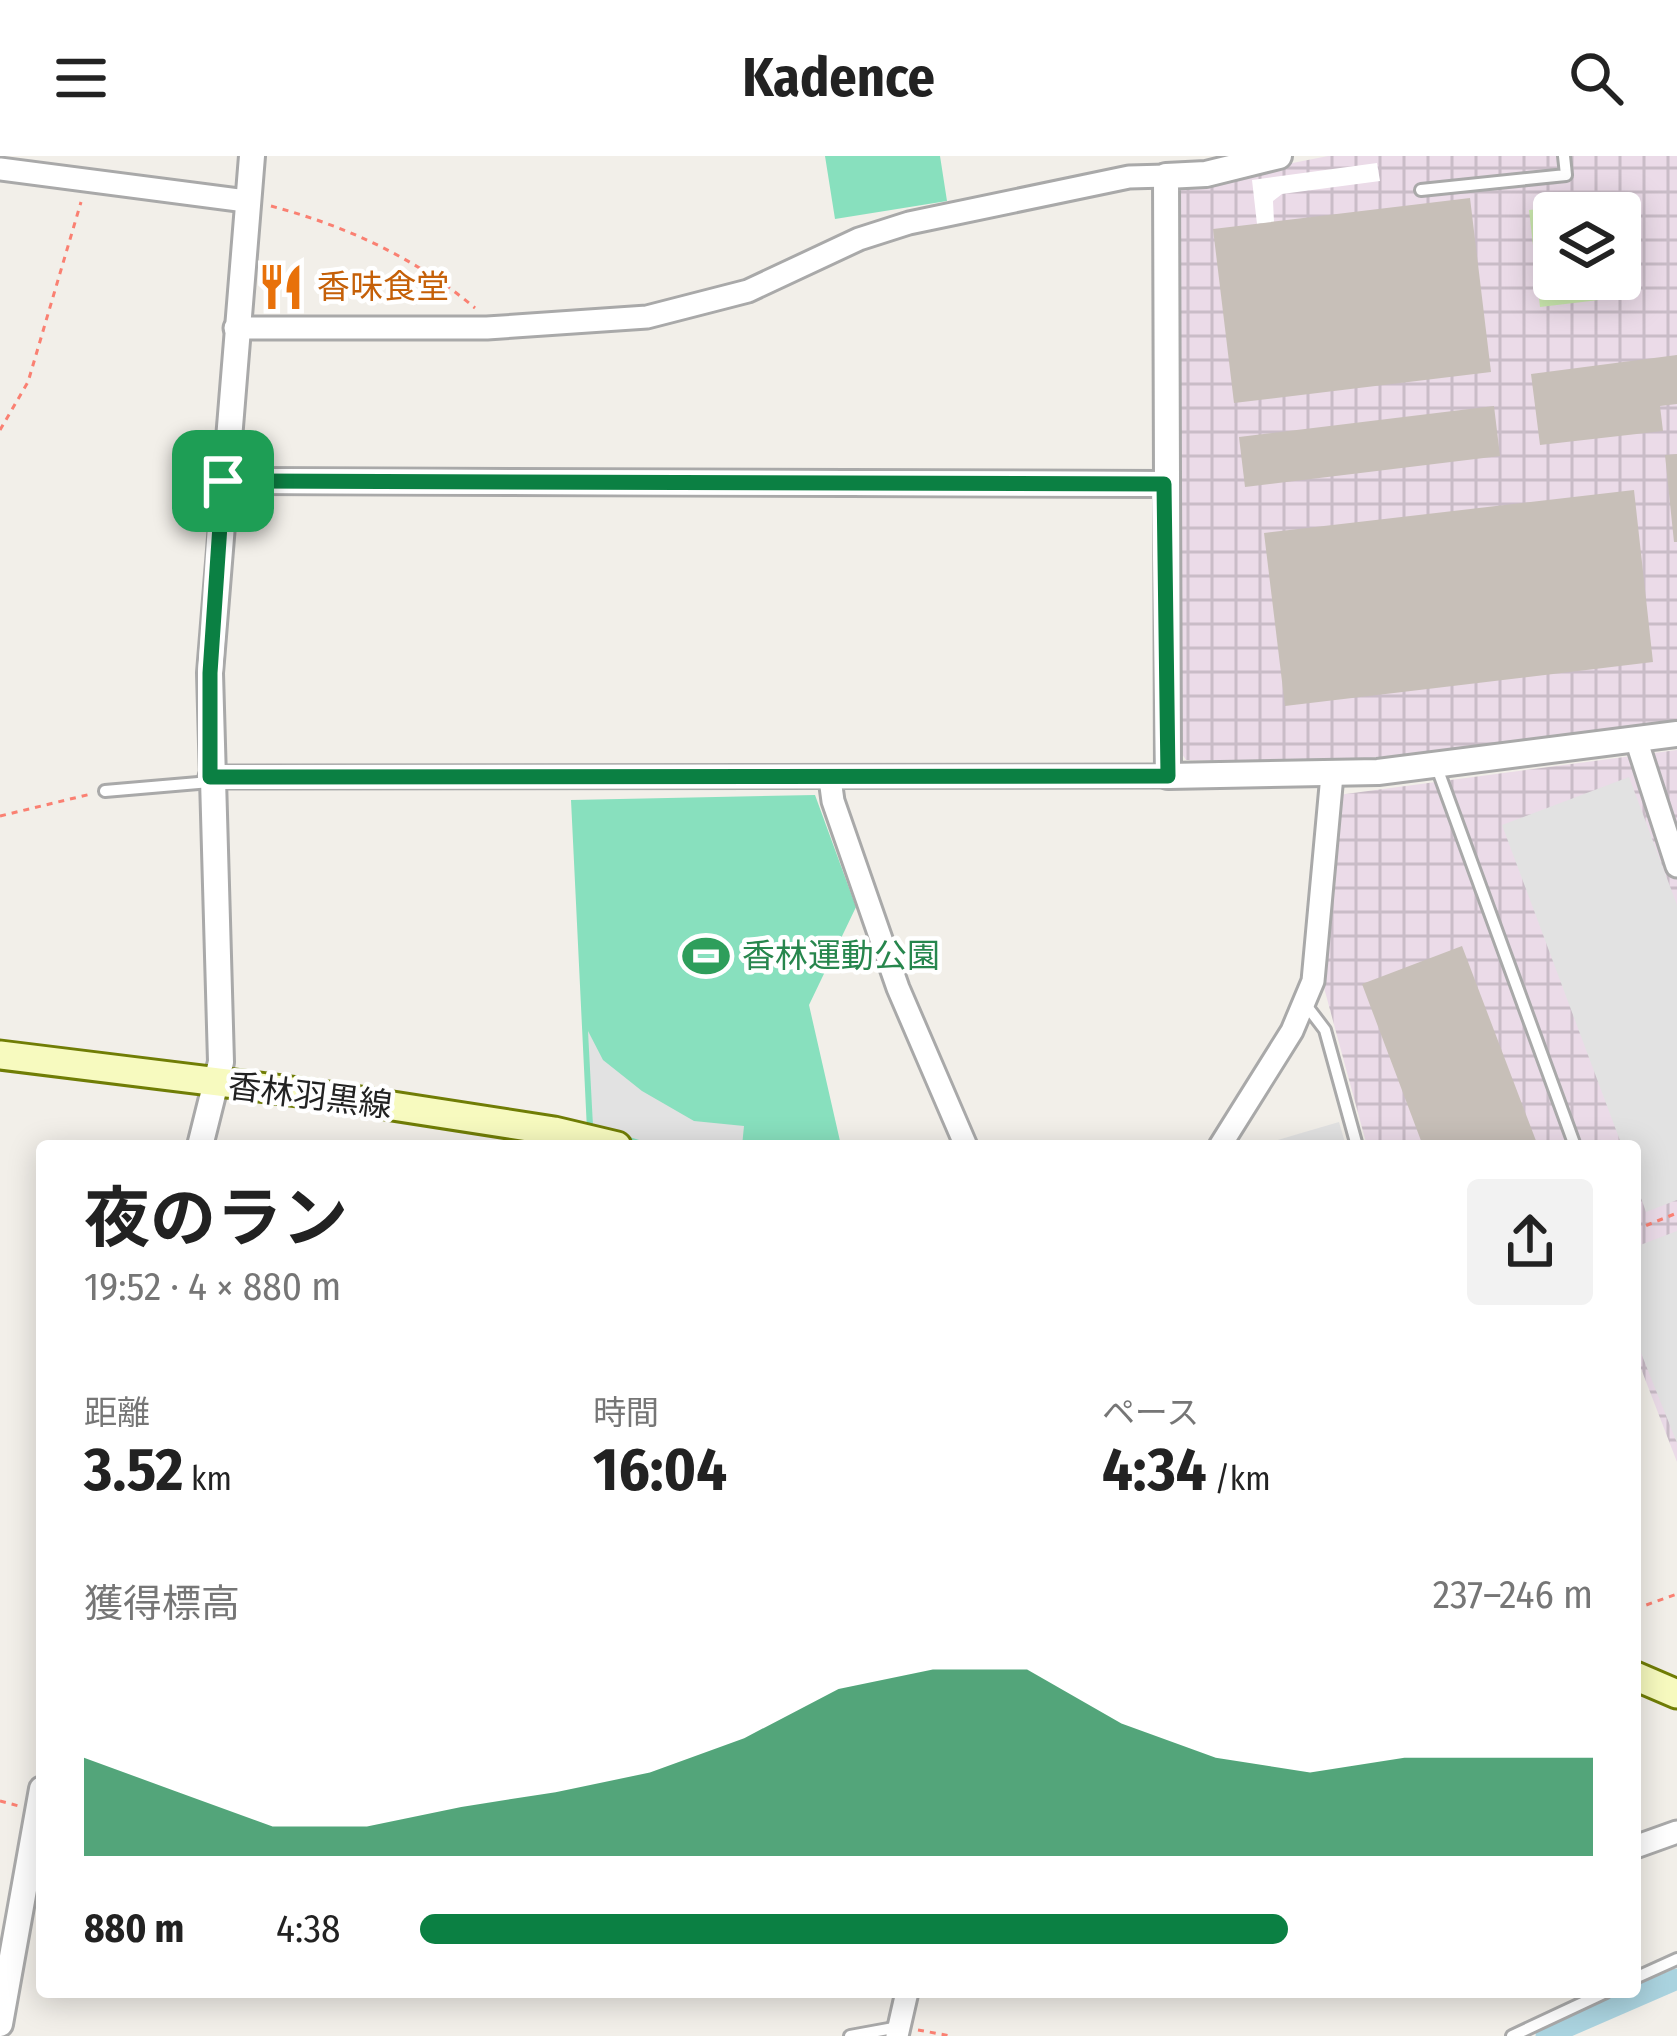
<!DOCTYPE html>
<html lang="ja">
<meta charset="utf-8">
<style>
:root{--surface:#fff;--page:#f2f2f2;--text:#222;--muted:#767676;--accent:#0b8043}
body{margin:0;font-family:"Fira Sans Condensed","Noto Sans JP",sans-serif;background:var(--page);color:var(--text);height:100vh;display:flex;flex-direction:column;font-size:45px;white-space:nowrap}
*{box-sizing:border-box;margin:0}
p{font-size:39px;color:var(--muted)}
.icon{flex:none;width:66px;height:66px;fill:none;stroke:currentColor;stroke-width:2;stroke-linecap:round;stroke-linejoin:round}
.map{position:relative;flex:1;overflow:hidden}
.sheet{position:absolute;left:36px;top:984px;width:1605px;height:858px;display:flex;flex-direction:column;background:var(--surface);border-radius:12px;box-shadow:0 6px 30px #0003}
.sheet>*{flex:none}
.fabs{position:absolute;left:1533px;top:36px;display:grid;gap:24px}
.fabs a{display:grid;place-items:center;width:108px;height:108px;border-radius:12px;background:var(--surface);box-shadow:0 6px 30px #0003;font-size:60px}
.pin{position:absolute;display:grid;place-items:center;width:102px;height:102px;color:#fff;margin:-51px;border-radius:24px;box-shadow:0 6px 18px #0006}
.round{display:grid;place-items:center;flex:none;width:126px;height:126px;border-radius:12px;background:var(--page)}
.headline{display:flex;align-items:center;justify-content:space-between;height:204px;padding:0 48px}
h1{font-size:66px;font-weight:700;line-height:90px}
.metrics{display:grid;grid-template-columns:repeat(3,1fr);gap:18px;height:204px;padding:12px 48px}
.metrics div{display:grid;align-content:center}
.metrics b{font-size:60px;font-weight:700}
.metrics small{font-size:33px;font-weight:400}
.metrics p{font-size:33px}
.chart{height:336px;padding:24px 48px}
.chart p{display:flex;justify-content:space-between}
.chart svg{width:100%;height:216px;margin-top:12px;fill:var(--accent);opacity:.7}
ul{padding:0 48px;list-style:none;font-size:39px}
li{display:grid;grid-template-columns:192px 144px 1fr;align-items:center;height:90px}
li i{height:30px;border-radius:15px;background:var(--accent)}
header{display:flex;justify-content:space-between;align-items:center;height:156px;padding:0 48px;background:var(--surface);font-size:54px;font-weight:700}
.map>svg:first-child{display:block}
.industrial{fill:url(#industrial-grid);fill-rule:evenodd}
.grass{fill:#cdebb0}
.pitch{fill:#88e0be}
.parking{fill:#e2e2e2}
.pier{fill:#fff}
.lines{fill:none;stroke-linecap:round;stroke-linejoin:round}
.canal{stroke:#aad3df;stroke-width:21}
.building{fill:#c7bfb8}
.service-casing{stroke:#a9a9a9;stroke-width:16}
.minor-casing{stroke:#a9a9a9;stroke-width:27}
.tertiary-casing{stroke:#a9a9a9;stroke-width:30}
.secondary-casing{stroke:#707d05;stroke-width:33}
.path{stroke:#fa8072;stroke-width:3;stroke-dasharray:6 6;stroke-linecap:butt}
.service{stroke:#fff;stroke-width:10}
.minor{stroke:#fff;stroke-width:21}
.tertiary{stroke:#fff;stroke-width:24}
.secondary{stroke:#f7fabf;stroke-width:27}
.route-casing{stroke:#fff;stroke-width:24}
.route{stroke:#0b8043;stroke-width:15}
.labels{text-anchor:middle;dominant-baseline:central;stroke-width:9;stroke-linejoin:round;paint-order:stroke}
.food-label{font-size:33px;fill:#c56008;stroke:#fff;text-anchor:start}
.leisure-label{font-size:33px;fill:#27864d;stroke:#fff;text-anchor:start}
.street-label{font-size:33px;fill:#222;stroke:#fff}
</style>
<header><svg class="icon" aria-label="menu" viewBox="0 0 24 24"><path d="M4 6h16M4 12h16M4 18h16"/></svg>Kadence<svg class="icon" aria-label="search" viewBox="0 0 24 24"><circle cx="10" cy="10" r="6"/><path d="M15 15l6 6"/></svg></header>
<div class="map">
<svg width="1677" height="1880" viewBox="0 0 1677 1880">
<defs>
<pattern id="industrial-grid" width="8" height="8" patternUnits="userSpaceOnUse" patternTransform="scale(3)"><rect width="8" height="8" fill="#ebdbe8"/><path d="M0 4h8M4 0v8" fill="none" stroke="#c9bcc7"/></pattern>
</defs>
<rect width="100%" height="100%" fill="#f2efe9"/>
<path class="industrial" d="M1328 0H1677V567L1328 607 1186 604 1178 592 1174 38 1181 29ZM1554 57H1620V123H1554Z
M1677 594V1306L1635 1197V990H1367L1323 828 1338 639Z"/>
<path class="grass" d="M1588 48 1589 57H1554V123H1596L1599 144 1540 151 1529 54Z"/>
<path class="pitch" d="M825 0H940L947 45 835 63Z
M815 639 856 751 809 849 840 985 831 990H645L587 974 571 644Z"/>
<path class="parking" d="M1629 621 1677 749V1044L1646 1056 1635 1025V990H1622L1502 669Z
M588 875 603 904 642 935 694 965 744 970 742 990H659L593 970Z
M1339 966 1346 990H1257Z
M1677 1075V1287L1635 1182V1091Z"/>
<path class="pier" d="M1377 7 1380 25 1282 38 1273 45 1274 66 1257 68 1252 24Z"/>
<g class="lines">
<path class="canal" d="M1546 1880 1677 1823"/>
</g>
<path class="building" d="M1470 42 1491 216 1234 247 1213 73Z
M1677 199V248L1660 250 1663 275 1540 289 1531 218Z
M1494 250 1500 300 1245 331 1239 281Z
M1677 298V386H1674L1665 299Z
M1634 334 1653 506 1285 550 1264 377Z
M1462 790 1538 990H1423L1362 828Z"/>
<g class="lines">
<defs>
<path id="service" d="M1421 34 1566 19 1564 0
M1436 609 1575 990
M105 635 210 626
M1306 849 1325 874 1357 990
M1635 1822 1677 1803
M850 1880 899 1871
M1512 1880 1606 1836"/>
<path id="minor" d="M0 13 246 45
M235 172H487L647 161 748 135 859 83 909 67 1129 21 1166 20
M1636 583 1677 710
M210 621 1168 620
M830 623 833 645 898 832 966 990
M1220 990 1292 875 1313 825 1332 619
M1635 1691 1677 1676
M897 1880 907 1836"/>
<path id="tertiary" d="M1279 0 1206 18 1166 20 1168 620 1378 616 1677 578
M223 325 1164 328
M200 990 221 906 210 517 252 0
M0 1868 42 1633"/>
<path id="secondary" d="M0 899 315 938 554 975 617 990
M1635 1520 1677 1538"/>
</defs>
<use href="#service" class="service-casing"/>
<use href="#minor" class="minor-casing"/>
<use href="#tertiary" class="tertiary-casing"/>
<use href="#secondary" class="secondary-casing"/>
<path class="path" d="M271 50C346 70 416 102 475 152
M0 274 28 226 81 46
M0 660 91 638
M1635 1074 1677 1057
M1635 1453 1677 1438
M0 1645 19 1650
M918 1874 951 1880"/>
<use href="#service" class="service"/>
<use href="#minor" class="minor"/>
<use href="#tertiary" class="tertiary"/>
<use href="#secondary" class="secondary"/>
</g>
<g class="lines">
<defs>
<path id="route" d="M223 325 1164 328 1168 620 210 621V517Z"/>
</defs>
<use href="#route" class="route-casing"/>
<use href="#route" class="route"/>
</g>
<defs>
<symbol id="restaurant-bare" viewBox="-9 -9 18 18"><path d="M-5-6h1v4h1v-4h1v4h1v-4h1v5L-1.5 .5V6h-2V.5L-5-1ZM5-6V6H3V1.5H1.5Q1.5-4 5-6Z" fill="#e8710a" stroke="#fff" stroke-width="2.5" paint-order="stroke"/></symbol>
<symbol id="stadium-bare" viewBox="-9 -9 18 18"><path d="M0-5a6.5 5 0 1 0 0 10a6.5 5 0 1 0 0-10ZM-3.5-1.8h7v3.6h-7Z" fill="#2e9e5b" stroke="#fff" stroke-width="2.5" paint-order="stroke"/></symbol>
</defs>
<g fill-rule="evenodd">
<use href="#restaurant-bare" x="248" y="98" width="66" height="66"/>
<use href="#stadium-bare" x="673" y="767" width="66" height="66"/>
</g>
<g class="labels">
<g class="food-label">
<text x="317" y="131">香味食堂</text>
</g>
<g class="leisure-label">
<text x="742" y="800">香林運動公園</text>
</g>
<g class="street-label">
<text transform="translate(310 940) rotate(7)">香林羽黒線</text>
</g>
</g>
</svg>
<div class="fabs">
<a><svg class="icon" aria-label="layers" viewBox="0 0 24 24"><path d="M12 4l9 5-9 5-9-5zM3 14l9 5 9-5"/></svg></a>
</div>
<div class="pin" style="left:223px;top:325px;background:#1e9e55"><svg class="icon" aria-label="arrive" viewBox="0 0 24 24"><path d="M6 21V4h12l-3 4 3 4H6"/></svg></div>
<section class="sheet">
<div class="headline"><div><h1>夜のラン</h1><p>19:52 · 4 × 880 m</p></div><a class="round"><svg class="icon" aria-label="share" viewBox="0 0 24 24"><path d="M12 15V3M7 8l5-5 5 5M5 13v7h14v-7"/></svg></a></div>
<div class="metrics">
<div><p>距離</p><b>3.52<small> km</small></b></div>
<div><p>時間</p><b>16:04</b></div>
<div><p>ペース</p><b>4:34<small> /km</small></b></div>
</div>
<div class="chart"><p><span>獲得標高</span>237–246 m</p>
<svg viewBox="0 0 160 44" preserveAspectRatio="none"><path d="M0 44V24L10 31L20 38L30 38L40 34L50 31L60 27L70 20L80 10L90 6L100 6L110 17L120 24L130 27L140 24L150 24L160 24V44z"/></svg>
</div>
<ul>
<li><b>880 m</b>4:38<i style="width:74%"></i></li>
</ul>
</section>
</div>
